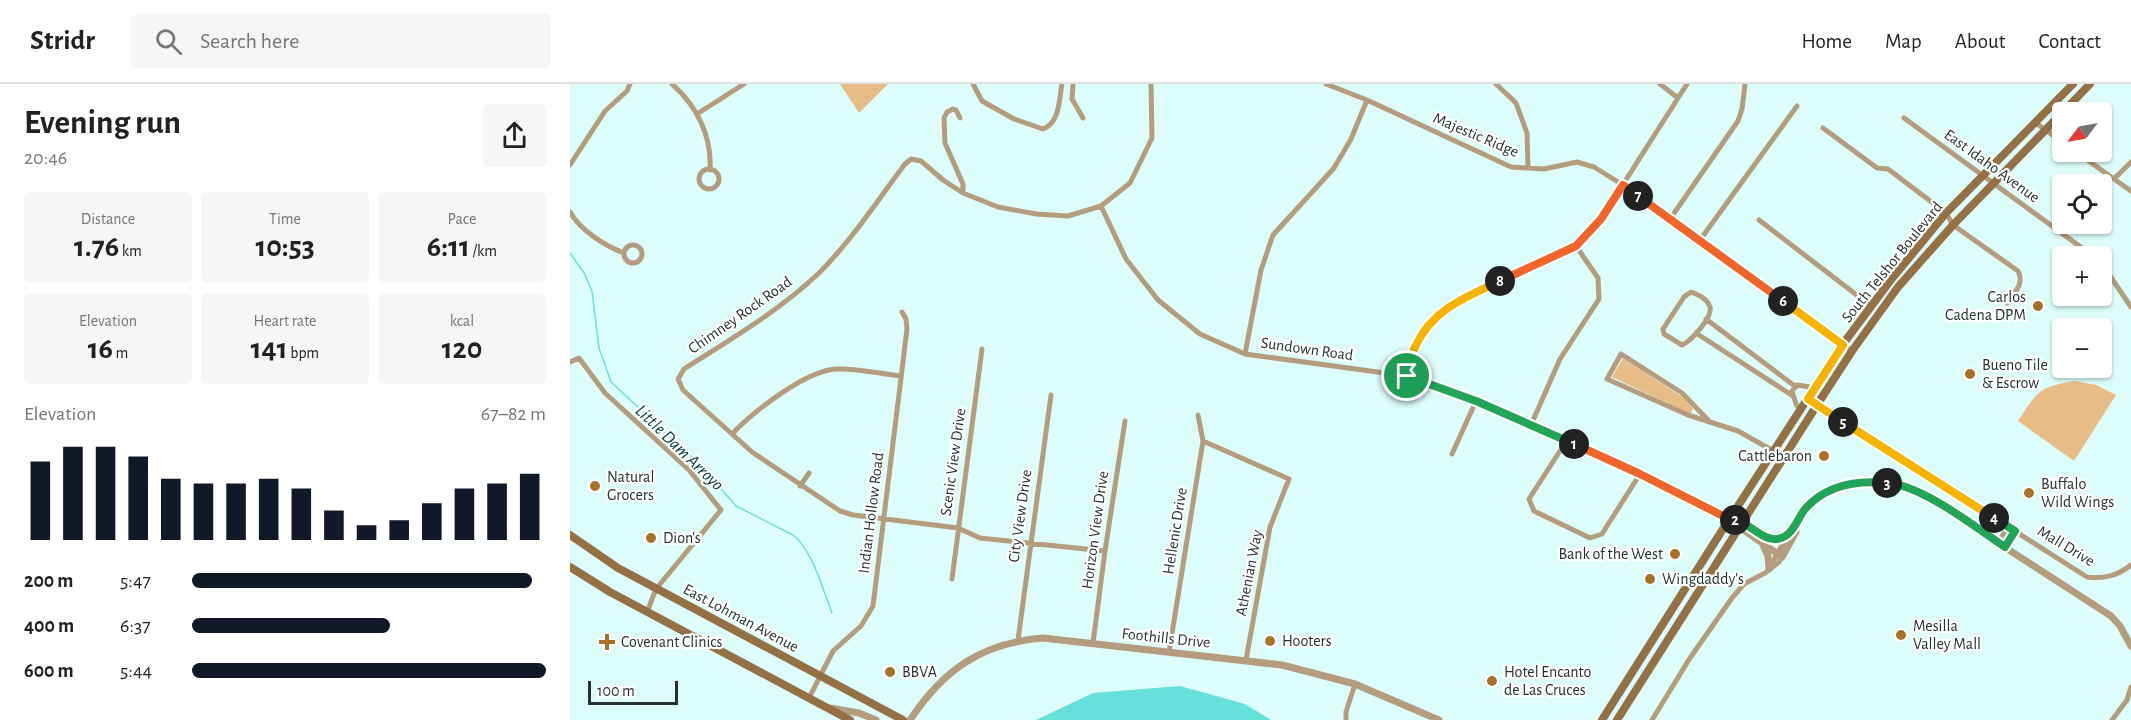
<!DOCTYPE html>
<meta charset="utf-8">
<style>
:root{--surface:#fff;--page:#f6f6f6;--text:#222;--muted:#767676;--line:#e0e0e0;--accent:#111827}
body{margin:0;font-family:"Alegreya Sans",sans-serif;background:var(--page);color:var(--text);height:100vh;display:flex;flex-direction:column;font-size:22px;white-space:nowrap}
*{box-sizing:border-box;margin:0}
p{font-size:20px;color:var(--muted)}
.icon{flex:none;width:33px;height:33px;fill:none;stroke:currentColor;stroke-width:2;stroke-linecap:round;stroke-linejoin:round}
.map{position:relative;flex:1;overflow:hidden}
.drawer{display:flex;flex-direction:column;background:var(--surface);width:570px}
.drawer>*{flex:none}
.needle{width:39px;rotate:238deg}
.fabs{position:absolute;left:1482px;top:18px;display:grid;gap:12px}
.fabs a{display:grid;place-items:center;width:60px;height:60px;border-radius:6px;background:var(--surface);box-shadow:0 2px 4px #0004;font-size:30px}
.scale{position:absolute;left:18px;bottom:15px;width:90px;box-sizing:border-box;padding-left:6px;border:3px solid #263231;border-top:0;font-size:16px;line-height:21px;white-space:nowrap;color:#263231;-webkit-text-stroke:4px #fff;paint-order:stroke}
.pin{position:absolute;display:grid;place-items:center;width:51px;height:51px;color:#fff;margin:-26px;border:3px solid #fff;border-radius:50%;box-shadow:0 2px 6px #0007}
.km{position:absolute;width:30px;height:30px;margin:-15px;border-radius:50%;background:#222;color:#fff;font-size:16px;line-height:30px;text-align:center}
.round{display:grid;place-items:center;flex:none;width:63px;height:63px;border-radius:6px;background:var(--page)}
.headline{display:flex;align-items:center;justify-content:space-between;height:102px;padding:0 24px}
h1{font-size:33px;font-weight:700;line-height:45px}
.figures{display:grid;grid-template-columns:repeat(3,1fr);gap:9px;height:102px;padding:6px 24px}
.figures div{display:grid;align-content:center;border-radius:6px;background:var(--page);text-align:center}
.figures b{font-size:30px;font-weight:700}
.figures small{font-size:16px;font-weight:400}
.figures p{font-size:16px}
.chart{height:168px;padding:12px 24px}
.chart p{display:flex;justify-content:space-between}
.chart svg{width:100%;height:108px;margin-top:6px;stroke:var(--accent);stroke-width:6}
ul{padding:0 24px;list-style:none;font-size:20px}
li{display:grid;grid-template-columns:96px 72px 1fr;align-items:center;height:45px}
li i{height:15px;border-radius:8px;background:var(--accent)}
header{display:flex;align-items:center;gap:36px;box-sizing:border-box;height:84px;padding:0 30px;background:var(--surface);border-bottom:2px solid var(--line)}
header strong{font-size:28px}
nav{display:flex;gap:33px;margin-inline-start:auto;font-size:21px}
.search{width:420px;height:54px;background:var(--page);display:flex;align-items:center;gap:15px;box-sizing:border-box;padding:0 21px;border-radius:6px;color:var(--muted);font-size:22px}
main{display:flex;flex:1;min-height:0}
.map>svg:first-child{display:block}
.green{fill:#e8bc87}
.water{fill:#66e0db}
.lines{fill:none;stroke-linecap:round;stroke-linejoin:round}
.stream{stroke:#66e0db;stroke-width:1.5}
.minor{stroke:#b49c7f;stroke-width:5}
.tertiary{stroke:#b49c7f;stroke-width:7}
.secondary{stroke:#947045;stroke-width:8}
.split-1-casing{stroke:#fff;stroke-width:12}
.split-2-casing{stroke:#fff;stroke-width:12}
.split-3-casing{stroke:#fff;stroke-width:12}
.split-4-casing{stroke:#fff;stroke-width:12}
.split-5-casing{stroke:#fff;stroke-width:12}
.split-6-casing{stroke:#fff;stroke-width:12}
.split-7-casing{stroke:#fff;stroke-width:12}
.split-8-casing{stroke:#fff;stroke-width:12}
.split-9-casing{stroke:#fff;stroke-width:12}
.split-1{stroke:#22a559;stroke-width:8}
.split-2{stroke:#f0652b;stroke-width:8}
.split-3{stroke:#22a559;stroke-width:8}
.split-4{stroke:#22a559;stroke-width:8}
.split-5{stroke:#f5b400;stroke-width:8}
.split-6{stroke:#f5b400;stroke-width:8}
.split-7{stroke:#f0652b;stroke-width:8}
.split-8{stroke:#f0652b;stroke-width:8}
.split-9{stroke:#f5b400;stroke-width:8}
.poi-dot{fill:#a6722a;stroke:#fff;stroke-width:2}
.labels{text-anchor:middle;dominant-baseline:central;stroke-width:4.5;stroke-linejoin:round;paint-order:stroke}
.street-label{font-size:16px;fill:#263231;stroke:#fff}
.poi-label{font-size:16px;fill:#263231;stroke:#fff;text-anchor:start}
.water-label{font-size:18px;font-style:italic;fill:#074140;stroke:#fff}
</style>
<header>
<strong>Stridr</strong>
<div class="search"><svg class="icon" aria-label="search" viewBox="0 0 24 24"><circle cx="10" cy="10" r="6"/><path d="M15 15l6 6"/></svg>Search here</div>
<nav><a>Home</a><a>Map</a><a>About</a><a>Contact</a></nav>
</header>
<main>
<section class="drawer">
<div class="headline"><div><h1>Evening run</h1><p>20:46</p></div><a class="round"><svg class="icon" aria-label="share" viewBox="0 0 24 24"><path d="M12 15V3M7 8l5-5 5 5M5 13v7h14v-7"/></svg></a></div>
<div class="figures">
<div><p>Distance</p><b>1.76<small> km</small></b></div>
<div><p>Time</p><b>10:53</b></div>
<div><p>Pace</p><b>6:11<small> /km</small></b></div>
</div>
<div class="figures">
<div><p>Elevation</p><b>16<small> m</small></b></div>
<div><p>Heart rate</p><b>141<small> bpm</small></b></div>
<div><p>kcal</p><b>120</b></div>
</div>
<div class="chart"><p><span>Elevation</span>67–82 m</p>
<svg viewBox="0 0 160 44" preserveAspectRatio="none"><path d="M5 44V12M15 44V6M25 44V6M35 44V10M45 44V19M55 44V21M65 44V21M75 44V19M85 44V23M95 44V32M105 44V38M115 44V36M125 44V29M135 44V23M145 44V21M155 44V17"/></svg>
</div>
<ul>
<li><b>200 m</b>5:47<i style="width:96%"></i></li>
<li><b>400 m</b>6:37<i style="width:56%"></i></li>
<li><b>600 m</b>5:44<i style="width:100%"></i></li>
</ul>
</section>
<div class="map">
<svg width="1561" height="636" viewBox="0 0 1561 636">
<rect width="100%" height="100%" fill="#ddfdfb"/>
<path class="green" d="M270 0H318L289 29Z
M1053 274 1114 314 1123 325 1120 330 1042 293Z
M1505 297 1526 301 1546 311 1504 377 1448 337C1468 307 1468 303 1505 297Z"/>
<path class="water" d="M610 602 675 620 701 636H466L523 609Z"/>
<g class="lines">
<path class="stream" d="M0 169 14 189 22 207 29 264 41 298 130 381 166 422 223 451C242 465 253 506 262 529"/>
<path class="minor" d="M102 0C127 22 142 52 140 86
M403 0 412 17 444 35 473 45C490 39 489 15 492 0
M503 0 502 15 513 34
M756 0 797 16 941 83 974 85 1007 78 1024 83 1053 101 1282 267
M926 0 946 19 957 49 958 84
M1090 0 1108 14
M127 30 174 0
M390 34 386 26 383 25 377 28 374 34 375 59 393 100V109
M1334 34 1523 172
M1466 39 1492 58
M1253 44 1307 84 1318 85 1376 129 1383 141 1448 187C1455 200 1444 209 1437 219
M1506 68 1561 107
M0 81 35 27 57 7 60 0
M129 95a10 10 0 1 1 20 0a10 10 0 1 1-20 0Z
M1544 95 1561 78
M531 122 556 175 588 216 630 250 675 270 837 292 906 317 997 356 1070 390 1159 435
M0 128C10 146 35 162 54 169
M1100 135 1168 37 1172 25 1175 0
M1189 136 1301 222
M1130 156 1227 22
M54 170a9 9 0 1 1 18 0a9 9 0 1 1-18 0Z
M1532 180 1561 223
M1121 208C1128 211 1137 214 1140 223 1143 233 1121 257 1112 261L1094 250 1093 245 1114 213Z
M1136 235 1226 303
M1126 249 1223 312
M675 270 691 186 703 151 764 84 781 55 797 16
M0 278 9 274 35 309 119 386 151 426 86 505 77 528
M837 292 845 261 865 233 892 215 1006 162 1031 135 1117 0
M1238 315 1517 493C1534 495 1547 492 1561 481
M1231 327 1226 320 1222 307 1227 301 1246 304
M1140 338 1112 309 1051 270 1037 295 1118 331 1168 347 1214 373
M961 341 990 275 1029 215 1028 194 1006 162
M162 350C183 328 236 286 267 285 288 284 310 290 331 292
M997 356 959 415 964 427 1020 454 1032 450 1070 390
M633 357 719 395 700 443 676 576
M882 370 906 317
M230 402 239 389
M535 467 410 454 388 444 283 431 270 427 182 368 113 306 108 295 114 285C161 255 209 227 249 189 282 156 307 117 335 80L341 75 351 77 373 96 393 109 428 123 466 130 498 132 531 122 560 99 582 54 581 0
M1200 483 1217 452
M382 495 412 265
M448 556 481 311
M523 559 535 467 555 337
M599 568 633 357 628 331
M239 614 263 567 291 542 303 522 337 245 336 235 332 228
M776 636V628L785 600
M1082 636 1120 574 1162 514 1174 500 1195 489 1209 478 1212 473
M1542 636 1557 616 1561 603"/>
<path class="tertiary" d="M1159 435C1163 436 1169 436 1173 438 1185 442 1194 458 1209 455 1223 451 1227 435 1236 425 1257 400 1293 393 1324 399 1334 401 1345 407 1354 411L1541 532 1550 542 1561 562
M1165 440 1212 473 1226 448V441
M1429 459 1439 443
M1193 461 1198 472 1199 485
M1435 463 1445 447
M260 624 289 629 306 636
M340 636C374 585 412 559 473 554L712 581 785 600 869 636"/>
<path class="secondary" d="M1493 28 1520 0
M0 451 48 484 333 636
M0 483 40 508 280 636
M1032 636 1153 445 1273 260 1320 197 1376 129 1503 0
M1047 636 1247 321 1282 267 1328 203 1383 141 1492 29"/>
</g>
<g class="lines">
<defs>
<path id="split-1" d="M837 292 906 317 1004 360"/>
<path id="split-2" d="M1004 360 1070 390 1159 435 1165 436"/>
<path id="split-3" d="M1165 436C1180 439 1192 457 1207 455 1223 453 1227 435 1235 425 1256 401 1287 396 1317 399"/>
<path id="split-4" d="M1317 399C1352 401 1405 443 1435 463L1445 447 1424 434"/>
<path id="split-5" d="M1273 338 1424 434"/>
<path id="split-6" d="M1213 217 1273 261 1238 315 1273 338"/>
<path id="split-7" d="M1068 112 1213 217"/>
<path id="split-8" d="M930 197 1006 162 1031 135 1053 101 1068 112"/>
<path id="split-9" d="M837 292C840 282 841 270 846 261 863 225 896 213 930 197"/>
</defs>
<use href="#split-1" class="split-1-casing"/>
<use href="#split-2" class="split-2-casing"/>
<use href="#split-3" class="split-3-casing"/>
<use href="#split-4" class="split-4-casing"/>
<use href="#split-5" class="split-5-casing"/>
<use href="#split-6" class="split-6-casing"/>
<use href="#split-7" class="split-7-casing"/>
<use href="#split-8" class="split-8-casing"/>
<use href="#split-9" class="split-9-casing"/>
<use href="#split-1" class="split-1"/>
<use href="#split-2" class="split-2"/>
<use href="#split-3" class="split-3"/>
<use href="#split-4" class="split-4"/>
<use href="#split-5" class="split-5"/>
<use href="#split-6" class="split-6"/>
<use href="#split-7" class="split-7"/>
<use href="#split-8" class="split-8"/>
<use href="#split-9" class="split-9"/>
</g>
<g class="poi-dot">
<circle cx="1468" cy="222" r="6"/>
<circle cx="1400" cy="290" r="6"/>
<circle cx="1254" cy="372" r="6"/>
<circle cx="25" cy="402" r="6"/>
<circle cx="1459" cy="409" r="6"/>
<circle cx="81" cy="454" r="6"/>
<circle cx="1105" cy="470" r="6"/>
<circle cx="1080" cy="495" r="6"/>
<circle cx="1331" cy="551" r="6"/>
<circle cx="700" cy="557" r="6"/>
<path d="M34 549h6v6h6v6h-6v6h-6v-6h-6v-6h6z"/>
<circle cx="320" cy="588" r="6"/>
<circle cx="922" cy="597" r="6"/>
</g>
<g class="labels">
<g class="street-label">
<text transform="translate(906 51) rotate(23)">Majestic Ridge</text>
<text transform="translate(1422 82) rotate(36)">East Idaho Avenue</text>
<text transform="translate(1322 178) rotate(-51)">South Telshor Boulevard</text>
<text transform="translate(170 231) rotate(-35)">Chimney Rock Road</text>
<text transform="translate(737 265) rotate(8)">Sundown Road</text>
<text transform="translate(383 378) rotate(-82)">Scenic View Drive</text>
<text transform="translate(301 429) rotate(-83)">Indian Hollow Road</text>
<text transform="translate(450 432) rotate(-82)">City View Drive</text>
<text transform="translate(525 446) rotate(-82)">Horizon View Drive</text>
<text transform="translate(605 447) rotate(-81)">Hellenic Drive</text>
<text transform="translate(1496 462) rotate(31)">Mall Drive</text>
<text transform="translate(679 489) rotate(-79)">Athenian Way</text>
<text transform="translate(171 534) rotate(28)">East Lohman Avenue</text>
<text transform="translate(596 554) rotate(6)">Foothills Drive</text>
</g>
<g class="poi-label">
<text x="1456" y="213" text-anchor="end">Carlos<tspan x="1456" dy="18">Cadena DPM</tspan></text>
<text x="1412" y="281">Bueno Tile<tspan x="1412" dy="18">&amp; Escrow</tspan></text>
<text x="1242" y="372" text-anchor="end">Cattlebaron</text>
<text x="37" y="393">Natural<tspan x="37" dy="18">Grocers</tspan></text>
<text x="1471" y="400">Buffalo<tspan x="1471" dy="18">Wild Wings</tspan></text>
<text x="93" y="454">Dion's</text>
<text x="1093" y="470" text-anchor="end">Bank of the West</text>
<text x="1092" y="495">Wingdaddy's</text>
<text x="1343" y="542">Mesilla<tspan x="1343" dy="18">Valley Mall</tspan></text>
<text x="712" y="557">Hooters</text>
<text x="51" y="558">Covenant Clinics</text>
<text x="332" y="588">BBVA</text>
<text x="934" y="588">Hotel Encanto<tspan x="934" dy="18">de Las Cruces</tspan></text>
</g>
<g class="water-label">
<text transform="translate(109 364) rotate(44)">Little Dam Arroyo</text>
</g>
</g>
</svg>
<div class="fabs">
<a><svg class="needle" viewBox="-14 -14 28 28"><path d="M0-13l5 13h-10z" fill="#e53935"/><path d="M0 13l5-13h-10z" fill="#767676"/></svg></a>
<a><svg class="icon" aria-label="locate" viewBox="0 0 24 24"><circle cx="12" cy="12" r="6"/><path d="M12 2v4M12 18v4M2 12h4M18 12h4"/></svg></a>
<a>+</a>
<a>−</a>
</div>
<div class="scale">100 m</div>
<div class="pin" style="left:837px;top:292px;background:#1e9e55"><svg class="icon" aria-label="arrive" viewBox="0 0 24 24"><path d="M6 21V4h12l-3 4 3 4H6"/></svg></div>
<b class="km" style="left:1004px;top:360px">1</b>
<b class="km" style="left:1165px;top:436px">2</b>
<b class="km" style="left:1317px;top:399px">3</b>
<b class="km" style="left:1424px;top:434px">4</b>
<b class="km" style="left:1273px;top:338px">5</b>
<b class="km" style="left:1213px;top:217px">6</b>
<b class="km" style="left:1068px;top:112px">7</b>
<b class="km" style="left:930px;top:197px">8</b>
</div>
</main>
